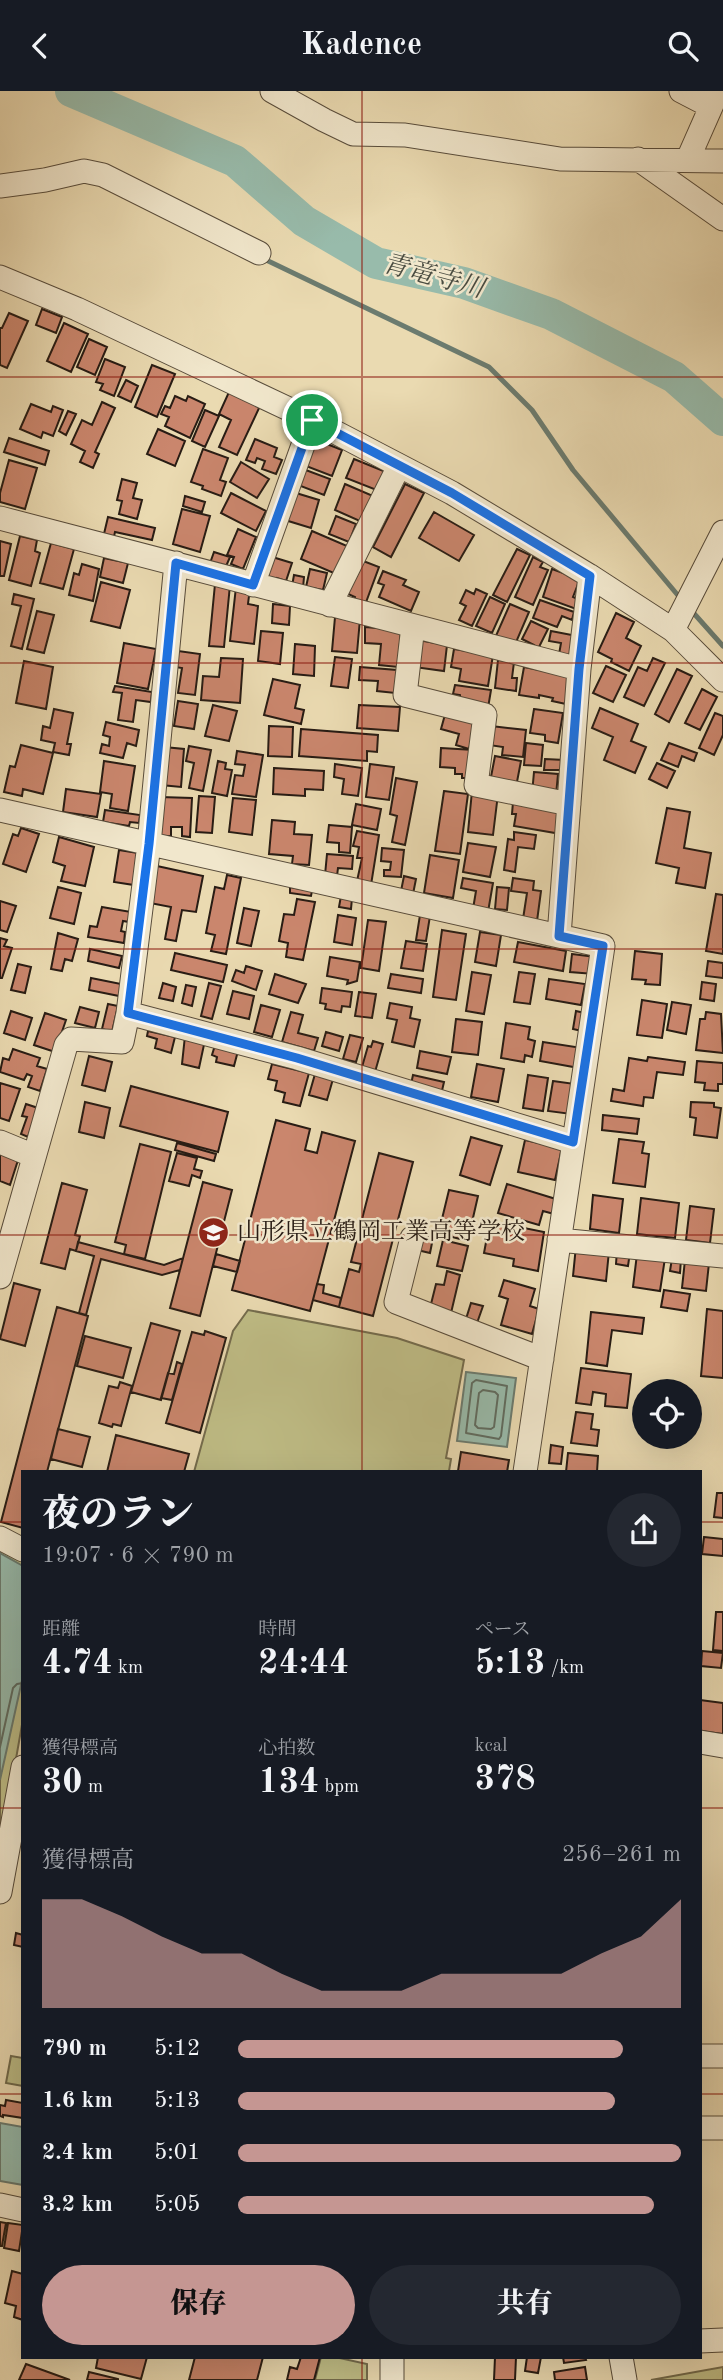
<!DOCTYPE html>
<html lang="ja">
<meta charset="utf-8">
<style>
:root{--surface:#171b24;--page:#242831;--text:#f1f3f6;--muted:#9ea1a6;--accent:#c59692}
body{margin:0;font-family:"Old Standard TT","Noto Serif JP",serif;background:var(--page);color:var(--text);height:100vh;display:flex;flex-direction:column;font-size:26px;white-space:nowrap}
*{box-sizing:border-box;margin:0}
p{font-size:23px;color:var(--muted)}
.icon{flex:none;width:38px;height:38px;fill:none;stroke:currentColor;stroke-width:2;stroke-linecap:round;stroke-linejoin:round}
.map{position:relative;flex:1;overflow:hidden}
.panel{position:absolute;left:21px;top:1379px;width:681px;height:889px;display:flex;flex-direction:column;background:var(--surface);border-radius:0px;box-shadow:0 7px 28px #0002}
.panel>*{flex:none}
.fabs{position:absolute;left:632px;top:1288px;display:grid;gap:14px}
.fabs a{display:grid;place-items:center;width:70px;height:70px;border-radius:50%;background:var(--surface);box-shadow:0 7px 28px #0002;font-size:35px}
.pin{position:absolute;display:grid;place-items:center;width:60px;height:60px;color:#fff;margin:-30px;border:4px solid #fff;border-radius:50%;box-shadow:0 2px 7px #0007}
.round{display:grid;place-items:center;flex:none;width:74px;height:74px;border-radius:37px;background:var(--page)}
.headline{display:flex;align-items:center;justify-content:space-between;height:119px;padding:0 21px}
h1{font-size:38px;font-weight:800;line-height:52px}
.stats{display:grid;grid-template-columns:repeat(3,1fr);gap:10px;height:119px;padding:7px 21px}
.stats div{display:grid;align-content:center}
.stats b{font-size:35px;font-weight:800}
.stats small{font-size:19px;font-weight:400}
.stats p{font-size:19px}
.chart{height:196px;padding:14px 21px}
.chart p{display:flex;justify-content:space-between}
.chart svg{width:100%;height:126px;margin-top:7px;fill:var(--accent);opacity:.7}
.primary-button{display:flex;gap:14px;margin-top:auto;padding:14px 21px}
.primary-button a{flex:1;height:80px;border-radius:42px;background:var(--accent);color:#111;font-size:28px;font-weight:800;line-height:80px;text-align:center}
.primary-button a+a{background:var(--page);color:var(--text)}
ul{padding:0 21px;list-style:none;font-size:23px}
li{display:grid;grid-template-columns:112px 84px 1fr;align-items:center;height:52px}
li i{height:18px;border-radius:9px;background:var(--accent)}
header{display:flex;justify-content:space-between;align-items:center;height:91px;padding:0 21px;background:var(--surface);font-size:32px;font-weight:800}
.map>svg:first-child{display:block}
.green{fill:#bfbd86;stroke:#746c4d;stroke-width:2}
.water{fill:#98bbab;stroke:#6b7b6f;stroke-width:2}
.lines{fill:none;stroke-linecap:round;stroke-linejoin:round}
.shore{stroke:#606c60;stroke-width:2}
.stream{stroke:#6b7b6f;stroke-width:5}
.river{stroke:#98bbab;stroke-width:32}
.building{fill:#ca866d;stroke:#281c14;stroke-width:2}
.minor-casing{stroke:#584c3b;stroke-width:25}
.minor{stroke:#f1e7cc;stroke-width:23}
.route-casing{stroke:#fff;stroke-width:14}
.route{stroke:#1a73e8;stroke-width:9}
.grid{fill:none;stroke:#8f2418;stroke-width:2;stroke-opacity:0.55}
.labels{text-anchor:middle;dominant-baseline:central;stroke-width:5;stroke-linejoin:round;paint-order:stroke}
.poi-label{font-size:24px;fill:#281c14;stroke:#f1e7cc;text-anchor:start}
.water-label{font-size:26px;font-style:italic;fill:#4a4c41;stroke:#f1e7cc}
</style>
<header><svg class="icon" aria-label="back" viewBox="0 0 24 24"><path d="M15 5l-7 7 7 7"/></svg>Kadence<svg class="icon" aria-label="search" viewBox="0 0 24 24"><circle cx="10" cy="10" r="6"/><path d="M15 15l6 6"/></svg></header>
<div class="map">
<svg width="723" height="2289" viewBox="0 0 723 2289">
<rect width="100%" height="100%" fill="#eadab1"/>
<filter id="stains"><feTurbulence type="fractalNoise" baseFrequency=".00286" numOctaves="4"/><feColorMatrix values="0 0 0 0 .2 0 0 0 0 .09 0 0 0 0 .02 0 0 0 .5 -.17"/></filter>
<radialGradient id="worn" r=".72"><stop offset=".6" stop-color="#630" stop-opacity="0"/><stop offset="1" stop-color="#630" stop-opacity=".3"/></radialGradient>
<path class="green" d="M248 1219 397 1247 464 1269 446 1367 451 1368 449 1380 454 1381H194L233 1240Z
M0 1457 23 1469V1628L0 1759Z
M11 1965 23 1967V1995L6 1992Z
M321 2266H335L367 2273V2289H315Z
M723 2276V2289H651Z"/>
<path class="water" d="M466 1281 516 1287 507 1356 457 1350Z
M0 1462 23 1475V1585L0 1689Z
M0 2032 23 2036V2094L0 2090Z"/>
<g class="lines">
<path class="shore" d="M476 1289 507 1295 501 1345 499 1348 466 1342 472 1292Z
M483 1299 495 1301 498 1304 494 1336 491 1338 478 1337 475 1334 479 1302Z
M0 1656 13 1597 17 1593 23 1592"/>
<path class="stream" d="M262 167 489 276 532 319 573 379 681 508
M690 518 723 555"/>
<path class="river" d="M71 0 235 70 304 130 376 172 464 192 551 223 674 286 723 329"/>
</g>
<path class="building" d="M42 218 62 226 56 242 36 234Z
M9 222 28 230 7 277 0 274V237H2Z
M64 232 88 243 71 281 47 270Z
M89 248 107 256 95 284 77 276Z
M105 268 125 276 114 305 100 299 103 293 96 291Z
M152 274 175 283 157 326 135 316Z
M126 289 138 295 131 311 118 305Z
M229 301 260 315 237 364 219 356 231 329 219 323Z
M175 305 186 310 188 305 205 313 190 347 165 335 169 326 161 323 165 315 170 317Z
M102 311 115 317 95 361 99 363 93 377 80 371 85 360 71 353 82 329 92 334Z
M31 313 51 321 53 315 63 319 53 345 43 341 41 347 20 338Z
M205 319 219 325 205 356 192 350Z
M68 320 76 323 66 344 59 340Z
M158 338 185 350 175 375 147 363Z
M9 347 49 360 45 374 4 361Z
M255 348 277 357 274 366 282 369 276 383 262 378 265 370 257 367 255 372 246 369Z
M317 349 342 359 332 385 306 375Z
M203 358 228 367 220 389 226 391 221 405 202 398 203 395 191 391Z
M354 368 386 381 379 400 346 387Z
M9 369 37 377 25 418 0 411V402Z
M241 371 269 388 257 407 230 391Z
M303 378 330 388 324 404 298 394Z
M122 388 137 392 133 407 142 409 137 428 119 423 122 410 117 409Z
M345 393 373 405 362 431 335 419Z
M405 393 424 402 391 466 373 456Z
M231 402 266 420 256 440 221 422Z
M296 402 319 409 311 437 285 429Z
M185 405 205 411 202 421 183 415Z
M182 418 210 425 200 461 173 453Z
M434 421 474 444 459 470 419 447Z
M336 425 356 433 349 451 329 443Z
M108 426 155 437 152 449 115 441 113 450 103 447Z
M238 438 256 446 243 478 231 473 234 466 227 464Z
M312 440 347 455 336 483 301 468Z
M20 445 37 449 35 460 40 462 31 495 9 489Z
M0 450 11 453 4 485H0Z
M51 452 74 458 63 498 40 492Z
M517 458 530 464 507 511 493 504Z
M214 461 230 466 224 480 209 475Z
M269 465 292 472 286 490 277 487 276 493 261 488Z
M533 466 543 471 540 476 548 479 533 514 515 506Z
M104 467 128 472 123 492 100 486Z
M358 468 379 476 365 514 354 510 355 506 346 502Z
M82 473 99 478 93 510 69 504 74 482 79 484Z
M310 478 327 482 323 499 306 496Z
M552 478 580 488 573 506 582 510 579 519 543 506Z
M383 480 406 489 403 494 419 501 411 520 379 506 384 494 378 492Z
M294 484 304 486 303 497 292 495Z
M101 491 130 499 120 537 91 530Z
M215 493 230 494 224 556 209 555Z
M236 496 250 497 248 513 258 515 254 553 230 550Z
M476 498 487 503 472 535 459 529 466 515 460 512 466 499 474 503Z
M14 503 34 508 22 558 11 555 21 515 12 513Z
M490 506 505 513 492 542 476 535Z
M540 509 574 521 572 529 562 525 557 536 533 527Z
M273 513 290 515 289 534 272 532Z
M510 513 529 521 514 556 495 547Z
M37 520 54 524 44 562 27 558Z
M616 522 634 531 626 547 641 555 629 580 611 571 612 568 598 561Z
M335 526 360 528 357 562 332 560Z
M531 530 548 538 537 560 532 558 534 554 522 548Z
M365 536 401 539 398 576 379 574 381 553 365 552Z
M261 540 283 542 280 573 258 570Z
M551 540 577 545 572 572 558 569 561 552 549 550Z
M418 549 447 554 444 580 414 576Z
M124 552 156 558 148 598 117 592Z
M295 553 315 555 314 585 293 583Z
M454 558 493 564 488 595 459 590 461 578 451 576Z
M171 559 200 563 195 604 178 602 182 577 169 575Z
M335 566 352 568 348 597 331 595Z
M221 567 243 568 240 612 201 609 203 585 219 586Z
M653 567 665 572 644 615 624 606 638 576 647 580Z
M498 569 514 571 512 587H517L516 600 495 597Z
M24 570 53 576 46 618 16 612Z
M606 575 626 584 613 611 593 602Z
M360 576 397 579 395 602 377 600 378 590 359 589Z
M524 576 571 585 566 613 552 610 553 607 539 604V607L519 604Z
M677 578 692 585 669 631 655 623Z
M273 588 300 594 295 617 304 619 301 633 264 624Z
M455 594 491 599 488 617 460 609V604L453 603Z
M115 595 152 601 151 611 136 609 133 631 118 629 122 602 113 601Z
M702 598 717 606 700 639 685 632Z
M178 610 198 613 194 638 174 635Z
M213 614 237 620 229 650 205 645Z
M359 614 400 616 398 640 357 637Z
M600 617 638 633 631 650 646 656 635 682 604 669 613 646 592 637Z
M54 618 73 622 67 653H71L69 664 53 661 55 652 41 649 43 635 50 637Z
M534 618 563 622 558 652 545 650V644L530 642Z
M446 620 477 629 469 658 456 654 459 643 441 638Z
M715 622 723 625V644L714 664 699 657Z
M106 631 139 639 136 655 127 652 123 667 100 662 102 653 109 655 110 646 103 644Z
M269 635 293 636 292 666 268 665Z
M491 635 526 639 523 666 502 664 503 656 489 654Z
M301 638 378 644 377 661 367 660V670L299 665Z
M526 652 543 654 541 675 524 674Z
M669 652 697 662 694 670 682 665 678 676 661 669Z
M21 654 53 662 43 703 23 698 22 705 4 701 10 675 15 676Z
M189 655 211 659 203 700 189 697 194 672 186 670Z
M164 656 184 658 181 696 161 694Z
M441 657 474 659 473 687H462V683H455V677L440 676Z
M237 660 263 664 256 706 232 703 235 684 243 685 245 674 235 673Z
M495 665 521 670 516 696 490 691Z
M545 668 564 669 563 679H544Z
M104 670 135 675 128 720 110 717 112 703 100 701Z
M218 670 226 672 225 678 232 679 227 705 212 702Z
M657 672 675 680 667 697 649 688Z
M335 673 362 677 358 705 342 703 344 688 334 686Z
M370 673 394 676 389 709 366 706Z
M274 677 324 680 323 699 305 698V705L273 703Z
M534 681 558 683 556 704 532 703Z
M396 687 417 691 405 754 392 751 397 725 390 723Z
M66 698 101 703 97 726 63 721Z
M444 700 468 703 460 763 435 760Z
M472 700 498 703 493 744 468 741Z
M199 705 215 706 212 742 196 741Z
M160 706 192 707 190 746 182 745V736H171V745H159Z
M233 707 256 709 252 744 229 741Z
M513 711 564 719 561 743 514 735 516 723H512Z
M356 713 381 718 377 739 352 734Z
M667 717 690 721 684 757 711 762 705 797 676 792 679 777 656 772Z
M105 719 140 724 139 732 130 731 129 735 103 731Z
M272 729 295 731 294 743 312 744 309 774 292 773 293 765 269 763Z
M329 734 352 736 350 762 339 761V752L327 751Z
M21 737 39 743 26 781 3 773 13 743 18 745Z
M357 740 379 744 371 794 357 790 362 767H357L359 756 353 755Z
M514 741 536 744 534 758 518 756 515 781 504 779 508 748 514 749Z
M59 746 94 756 85 795 61 790 65 775 53 771Z
M468 752 496 756 490 786 463 781Z
M382 757 404 759 401 786 384 785V779H390L391 771 381 770Z
M119 759 138 762 134 794 114 791Z
M327 763 353 765 352 778 338 777 337 785 325 784Z
M430 764 459 769 453 807 424 802Z
M157 775 203 785 196 821 182 819 176 850 165 848 171 816 150 812Z
M227 784 241 787 226 863 211 860 215 844 206 842 215 796 224 798Z
M404 785 416 788 413 803 401 800Z
M463 787 493 792 488 821 473 818 476 800 461 797Z
M513 787 534 790 533 799 541 800 537 830 523 828 527 802 511 800Z
M58 796 81 802 74 833 50 827Z
M290 796 312 800 311 805 290 802Z
M497 796 509 797 507 819 495 818Z
M716 803 723 804V863L706 860Z
M341 805 352 807 351 818 339 816Z
M297 808 315 811 303 869 286 866 288 852 279 850 284 823 294 824Z
M0 810 16 815 7 841 0 839Z
M102 816 131 821 129 831 123 830 121 840 125 841 124 852 88 846 90 835 97 836Z
M244 817 259 820 251 855 237 852Z
M338 824 356 827 352 854 334 851Z
M420 824 430 825 426 850 416 849Z
M368 829 386 831 379 880 361 877Z
M442 839 466 843 456 909 433 906Z
M480 841 501 844 496 875 475 871Z
M58 842 78 848 72 870 65 868 62 880 51 878Z
M0 847 7 849 4 855 12 857 2 887H0Z
M406 850 427 853 423 880 401 877Z
M518 851 566 860 563 880 514 871Z
M90 858 122 865 119 877 88 870Z
M635 860 662 863 660 894 645 893 646 889 632 888Z
M175 862 227 874 223 891 171 879Z
M572 863 596 866 594 883 570 881Z
M330 866 360 871 357 890 347 893 348 889 327 885Z
M708 870 723 872V887L706 885Z
M18 873 31 876 25 902 11 899Z
M246 875 262 880 256 899 232 890 236 879 244 882Z
M472 881 491 884 484 923 466 920Z
M519 881 535 883 530 913 514 911Z
M275 883 306 893 298 912 269 903Z
M391 883 423 888 421 902 388 897Z
M91 887 121 893 119 905 89 899Z
M549 888 585 893 581 914 546 908Z
M702 891 716 893 714 910 700 908Z
M163 892 176 896 173 910 159 907Z
M209 892 221 895 212 928 201 925Z
M186 894 196 896 192 915 182 912Z
M322 897 352 901 350 916 342 915 341 921 325 918 326 913 320 912Z
M233 900 254 905 249 928 227 923Z
M359 901 376 903 372 927 355 925Z
M642 909 667 913 662 947 637 944Z
M672 911 691 914 686 943 667 939Z
M390 912 412 916 410 927 420 929 414 956 392 951 397 929 387 927Z
M108 913 118 915 112 941 102 938Z
M261 914 280 919 272 946 254 941Z
M80 916 99 921 95 937 75 932Z
M11 920 32 927 25 949 4 942Z
M576 920 589 923 586 941 573 938Z
M291 921 303 924 298 942 318 947 314 960 282 951Z
M706 921 721 923 723 962 696 959 700 928H705Z
M45 922 66 929 55 961 34 954Z
M456 928 482 931 478 964 452 961Z
M506 932 530 936 528 948 535 950 532 966 525 964 524 971 501 967Z
M148 940 175 946 171 962 155 957 157 948 147 945Z
M326 941 343 946 339 960 322 955Z
M350 944 363 947 356 971 343 968Z
M185 945 205 949 199 977 182 973Z
M373 950 383 953 375 981 362 976 368 955 371 956Z
M216 951 239 956 234 975 216 971 217 966 212 964Z
M543 951 582 957 579 977 540 970Z
M13 958 40 967 37 975 47 978 40 1000 28 996 32 985 27 983 24 989 0 981 3 967 9 969Z
M420 960 451 966 447 983 417 977Z
M89 965 112 971 105 1000 82 994Z
M648 966 685 971 683 984 657 981 653 1007 644 1006 643 1015 611 1010 613 998 624 1000 629 967 647 970Z
M697 970 723 972V993H718V1000L704 999 705 992 695 991Z
M272 973 309 982 300 1015 283 1011 285 1002 275 999 277 990 268 988Z
M477 973 504 978 498 1011 471 1006Z
M315 983 333 988 327 1009 309 1004Z
M413 984 444 991 441 1004 410 998Z
M528 984 548 987 543 1020 523 1017Z
M553 990 575 993 571 1023 548 1020Z
M0 992 20 998 9 1030 0 1027Z
M131 995 228 1021 218 1061 120 1035Z
M85 1011 110 1017 104 1047 79 1041Z
M691 1011 714 1012V1016L721 1017 717 1047 694 1044 696 1027 690 1026Z
M26 1013 38 1017 28 1046 21 1043 27 1026 22 1025Z
M603 1024 639 1028 637 1043 602 1039Z
M276 1029 310 1038 305 1059 317 1062 322 1041 355 1050 310 1220 232 1199Z
M471 1046 502 1055 490 1094 460 1084Z
M619 1048 644 1051 642 1062 649 1063 645 1096 613 1092Z
M525 1049 562 1057 555 1089 518 1081Z
M177 1052 216 1063 214 1070 175 1059Z
M140 1053 171 1061 145 1168 124 1163 126 1154 115 1151Z
M0 1059 19 1066 10 1094 0 1090Z
M177 1062 197 1067 194 1078 202 1080 200 1087 192 1084 189 1095 169 1090Z
M379 1062 413 1071 373 1225 339 1216 349 1178 359 1181 361 1173 351 1171Z
M203 1091 232 1099 200 1225 170 1217Z
M62 1092 87 1099 75 1144 80 1145 76 1160 70 1158 65 1178 41 1172Z
M507 1093 559 1109 554 1123 543 1120 539 1134 498 1122Z
M449 1099 478 1105 470 1140 463 1138 460 1148 445 1144 448 1134 441 1132Z
M593 1104 623 1108 619 1142 590 1138Z
M641 1107 679 1112 675 1147 637 1143Z
M690 1115 714 1118 710 1152 686 1149Z
M490 1130 544 1141 538 1180 513 1175 514 1168 484 1162Z
M420 1144 433 1147 430 1162 417 1159Z
M443 1149 468 1155 462 1180 437 1175Z
M78 1151 164 1174 183 1167 180 1179 162 1184 101 1168 86 1224 79 1222 94 1165 76 1160Z
M576 1155 609 1160 606 1190 573 1185Z
M617 1159 630 1161 628 1175 616 1173Z
M216 1163 240 1170 237 1181 213 1175Z
M637 1163 665 1167 660 1200 633 1196Z
M672 1167 681 1168 680 1182 670 1180Z
M685 1169 709 1172 706 1200 682 1197Z
M447 1180 460 1184 451 1222 430 1217 436 1193 444 1194Z
M504 1189 535 1198 530 1215 539 1218 532 1243 501 1234 508 1208 499 1205Z
M14 1192 40 1199 25 1255 0 1248Z
M317 1193 324 1194 323 1202 341 1207 339 1216 313 1209Z
M664 1199 690 1203 687 1220 661 1216Z
M471 1212 483 1215 477 1232 466 1228Z
M57 1216 88 1225 47 1381H23V1437L1 1431Z
M707 1218 723 1220V1287L701 1285Z
M591 1221 644 1227 642 1243 612 1239 607 1275 586 1272Z
M151 1232 180 1240 161 1309 131 1301Z
M205 1240 226 1247 200 1342 166 1332 192 1241 204 1244Z
M85 1245 131 1257 123 1287 77 1275Z
M177 1271 182 1273 172 1309 161 1307 168 1282 174 1283Z
M581 1277 631 1283 627 1317 605 1315 606 1303 593 1301 591 1314 576 1312Z
M120 1291 132 1295 121 1335 113 1333 112 1336 99 1332 109 1295 118 1297Z
M576 1321 593 1323 591 1338 599 1339 597 1355 571 1352Z
M58 1338 90 1346 82 1376 51 1368Z
M116 1344 189 1363 184 1381H107Z
M551 1354 563 1356 561 1373 549 1372Z
M461 1361 509 1369 507 1381 458 1380Z
M568 1362 598 1365 597 1381H566Z
M717 1402H723V1427L714 1426Z
M704 1446 723 1448V1465L702 1463Z
M716 1521H723V1560L713 1559Z
M702 1560 723 1562 721 1577 701 1575Z
M700 1609 723 1612V1643L700 1640Z
M16 1842 23 1844V1856L14 1854Z
M6 2009 23 2012V2027L3 2024V2026L0 2025V2014L5 2015Z
M0 2131 6 2132 2 2155H0Z
M8 2132 23 2134 19 2160 4 2157Z
M12 2180 23 2183V2229L14 2226 16 2215 5 2212Z
M98 2266H147L141 2288 96 2277Z
M195 2266H263L257 2289H189Z
M301 2266H320L314 2289H287L290 2276 297 2278Z
M495 2266H516L515 2289H494Z
M527 2266H541L538 2282 525 2280Z
M563 2266H585L586 2269 564 2272Z
M26 2273 70 2289H19Z
M585 2276 587 2289H555L554 2281Z
M89 2281 118 2288V2289H87Z"/>
<g class="lines">
<defs>
<path id="minor" d="M272 0 324 29 353 43 405 44 560 68 723 70
M681 0 710 15
M638 68 723 128
M688 68 718 0
M0 95 45 89 84 80 103 84 259 162
M0 186 77 218 312 329 452 402 590 485 673 539 723 589
M0 427 579 578
M253 494 312 329
M330 514 399 375
M413 535 405 604 485 624 476 694 569 713
M673 539 723 441
M0 719 603 855 525 1381
M559 845 579 578 590 485
M128 922 297 967 573 1051
M0 1051 34 1065
M412 1147 396 1211 542 1268
M559 1149 723 1165
M0 1186 66 954 71 948 122 951 128 922 149 753 176 472
M0 1447 23 1459
M700 1651 723 1655
M0 1801 23 1676
M700 1965H723
M700 2037H723
M0 2114 23 2119
M700 2250 723 2249
M392 2266V2289
M621 2266 625 2289"/>
</defs>
<use href="#minor" class="minor-casing"/>
<use href="#minor" class="minor"/>
</g>
<g class="lines">
<defs>
<path id="route" d="M312 329 452 402 590 485 579 578 559 845 603 855 573 1051 297 967 128 922 149 753 176 472 253 494Z"/>
</defs>
<use href="#route" class="route-casing"/>
<use href="#route" class="route"/>
</g>
<path class="grid" d="M362 0V1381M0 286H723M0 572H723M0 858H723M0 1144H723M0 1431H23M700 1431H723M0 1717H23M700 1717H723M0 2003H23M700 2003H723M362 2266V2289"/>
<defs>
<symbol id="school-disc" viewBox="-11 -11 22 22"><circle r="9.5" fill="#8f2418" stroke="#f1e7cc"/><path d="M0-5L7-2L0 1L-7-2ZM-4 1L0 2.5L4 1V4Q0 6-4 4Z" fill="#fff"/></symbol>
</defs>
<g fill-rule="evenodd">
<use href="#school-disc" x="196" y="1124" width="35" height="35"/>
</g>
<g class="labels">
<g class="poi-label">
<text x="237" y="1142">山形県立鶴岡工業高等学校</text>
</g>
<g class="water-label">
<text transform="translate(433 186) rotate(15)">青竜寺川</text>
</g>
</g>
<rect width="100%" height="100%" filter="url(#stains)"/>
<rect width="100%" height="100%" fill="url(#worn)"/>
</svg>
<div class="fabs">
<a><svg class="icon" aria-label="locate" viewBox="0 0 24 24"><circle cx="12" cy="12" r="6"/><path d="M12 2v4M12 18v4M2 12h4M18 12h4"/></svg></a>
</div>
<div class="pin" style="left:312px;top:329px;background:#1e9e55"><svg class="icon" aria-label="arrive" viewBox="0 0 24 24"><path d="M6 21V4h12l-3 4 3 4H6"/></svg></div>
<section class="panel">
<div class="headline"><div><h1>夜のラン</h1><p>19:07 · 6 × 790 m</p></div><a class="round"><svg class="icon" aria-label="share" viewBox="0 0 24 24"><path d="M12 15V3M7 8l5-5 5 5M5 13v7h14v-7"/></svg></a></div>
<div class="stats">
<div><p>距離</p><b>4.74<small> km</small></b></div>
<div><p>時間</p><b>24:44</b></div>
<div><p>ペース</p><b>5:13<small> /km</small></b></div>
</div>
<div class="stats">
<div><p>獲得標高</p><b>30<small> m</small></b></div>
<div><p>心拍数</p><b>134<small> bpm</small></b></div>
<div><p>kcal</p><b>378</b></div>
</div>
<div class="chart"><p><span>獲得標高</span>256–261 m</p>
<svg viewBox="0 0 160 44" preserveAspectRatio="none"><path d="M0 44V6L10 6L20 12L30 19L40 25L50 25L60 32L70 38L80 38L90 38L100 32L110 32L120 32L130 32L140 25L150 19L160 6V44z"/></svg>
</div>
<ul>
<li><b>790 m</b>5:12<i style="width:87%"></i></li>
<li><b>1.6 km</b>5:13<i style="width:85%"></i></li>
<li><b>2.4 km</b>5:01<i style="width:100%"></i></li>
<li><b>3.2 km</b>5:05<i style="width:94%"></i></li>
</ul>
<div class="primary-button"><a>保存</a><a>共有</a></div>
</section>
</div>
